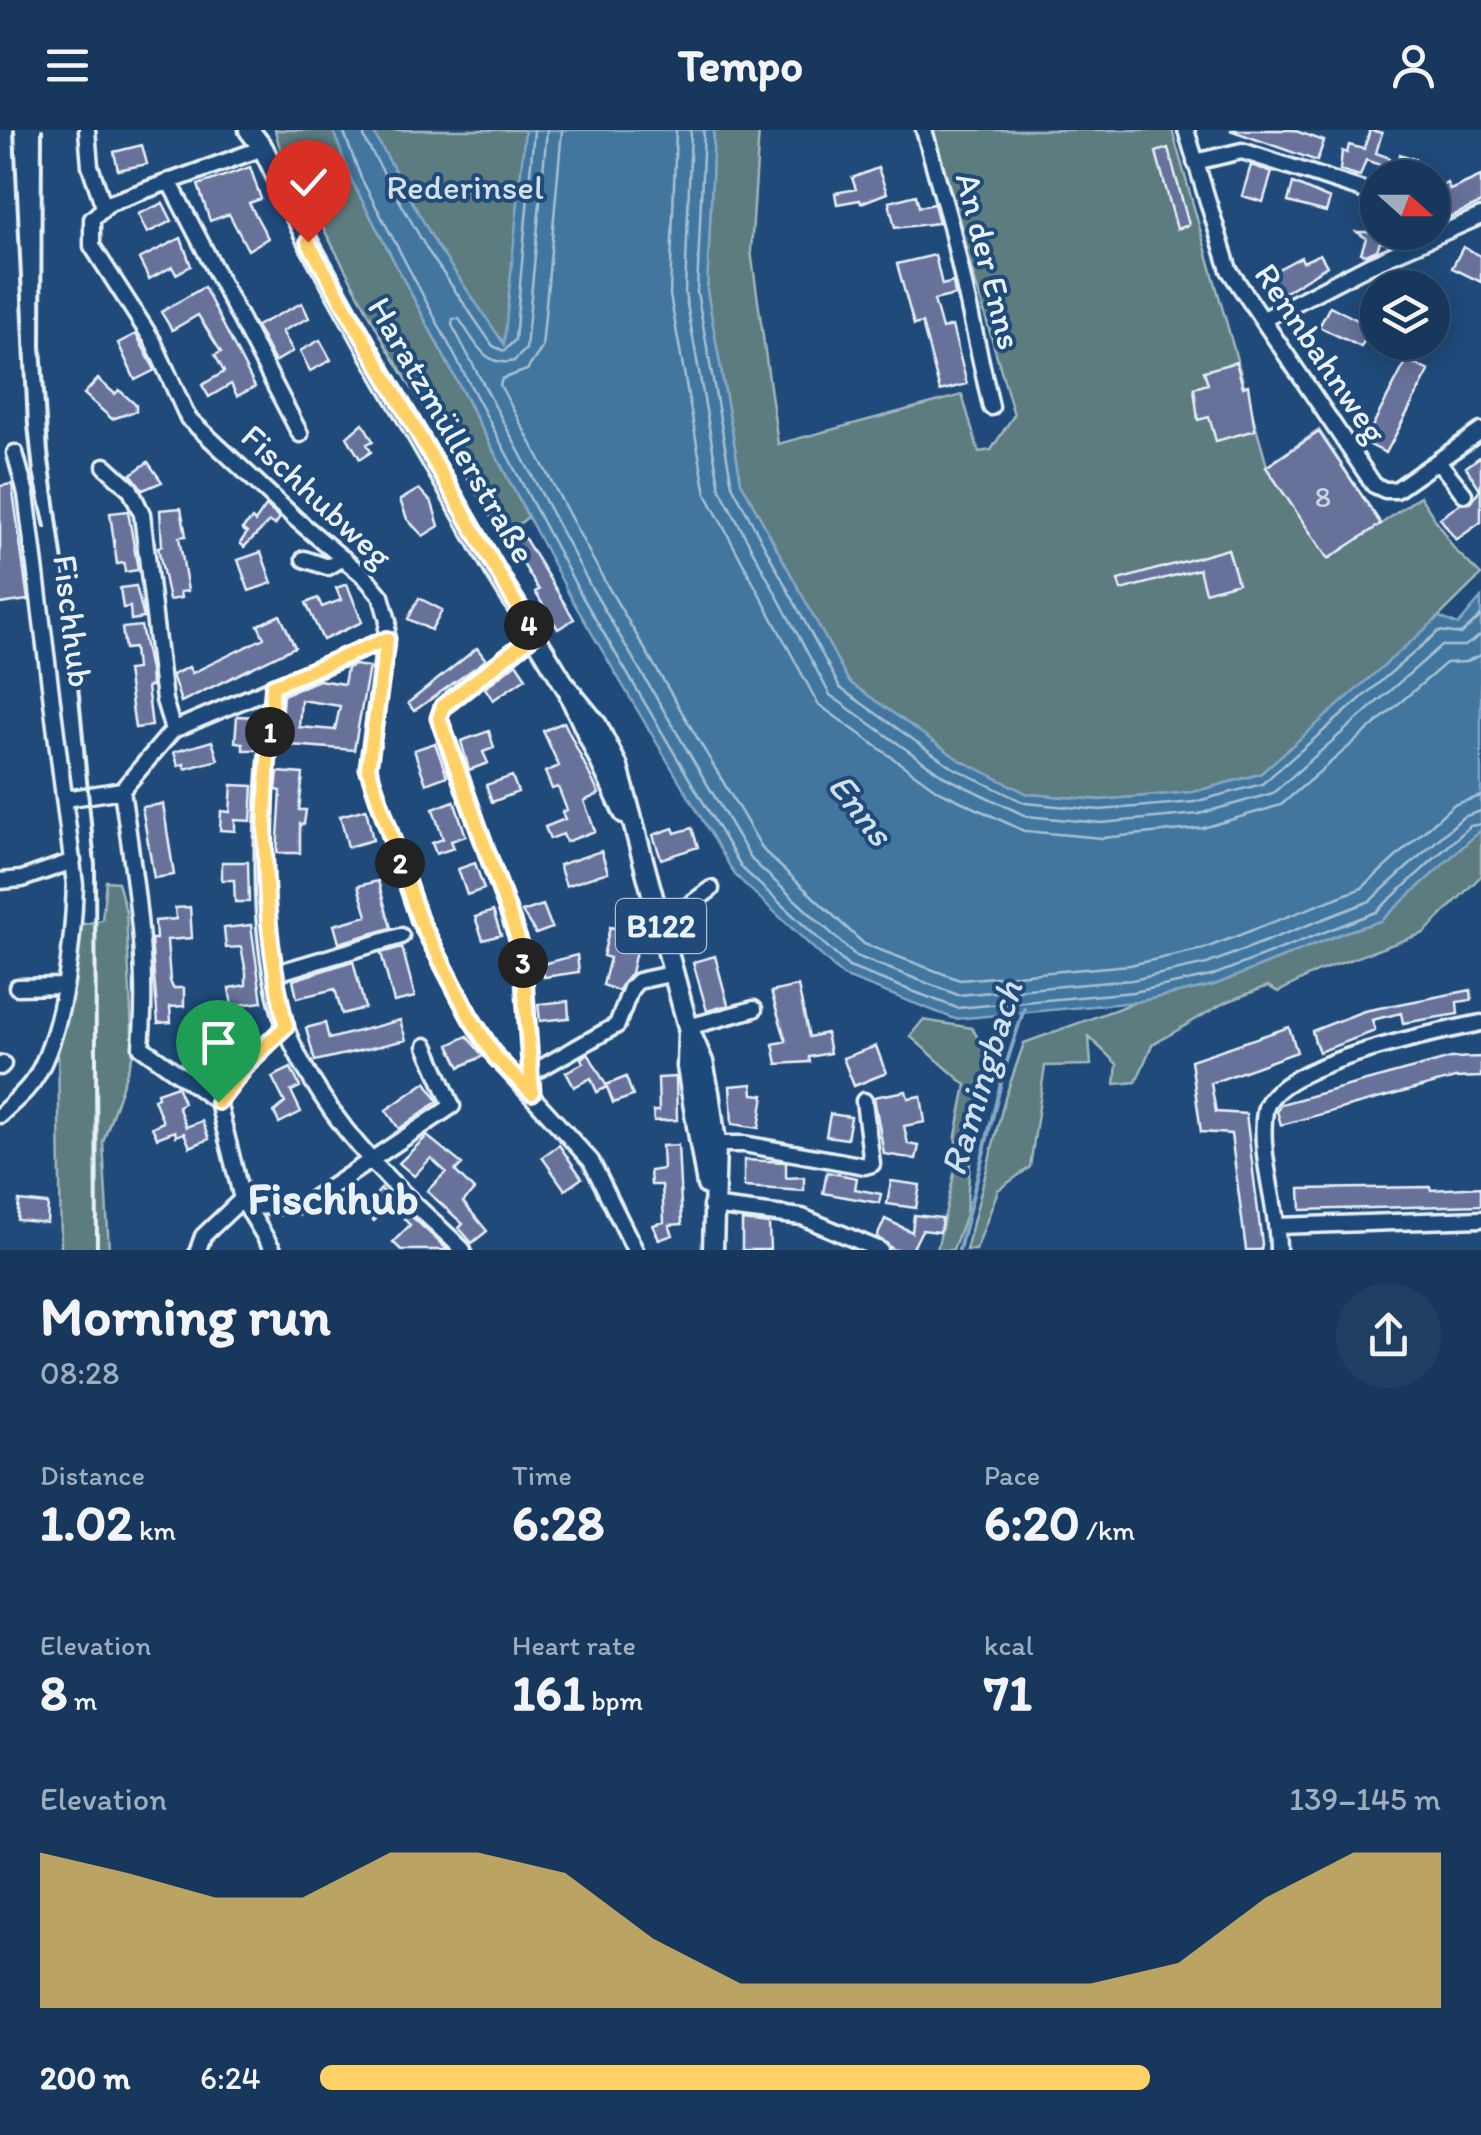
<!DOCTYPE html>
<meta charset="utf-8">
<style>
:root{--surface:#17385c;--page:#203f62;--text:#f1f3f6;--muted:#9eacbb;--line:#365272;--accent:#ffd166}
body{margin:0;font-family:Itim,sans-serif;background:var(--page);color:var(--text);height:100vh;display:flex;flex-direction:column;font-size:38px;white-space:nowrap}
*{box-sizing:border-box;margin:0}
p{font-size:32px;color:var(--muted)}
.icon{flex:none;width:55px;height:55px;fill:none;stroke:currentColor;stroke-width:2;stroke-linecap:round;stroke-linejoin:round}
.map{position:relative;height:1120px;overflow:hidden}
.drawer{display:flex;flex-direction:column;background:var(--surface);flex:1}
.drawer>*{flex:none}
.needle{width:65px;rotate:111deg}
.controls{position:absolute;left:1360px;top:30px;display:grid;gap:20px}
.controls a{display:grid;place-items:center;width:90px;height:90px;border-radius:50%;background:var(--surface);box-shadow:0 5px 25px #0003,0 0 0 2px var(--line);font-size:50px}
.pin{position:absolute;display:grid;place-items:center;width:85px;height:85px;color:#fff;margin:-102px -42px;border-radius:50% 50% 50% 0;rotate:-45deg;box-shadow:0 0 10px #0007}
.pin .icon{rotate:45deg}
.km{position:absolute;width:50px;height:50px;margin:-25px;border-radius:50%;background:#222;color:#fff;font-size:28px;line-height:50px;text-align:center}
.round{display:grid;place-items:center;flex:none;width:105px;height:105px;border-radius:52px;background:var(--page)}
.head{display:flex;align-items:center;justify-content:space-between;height:170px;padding:0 40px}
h1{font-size:55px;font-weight:800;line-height:75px}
.figures{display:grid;grid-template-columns:repeat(3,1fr);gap:15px;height:170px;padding:10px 40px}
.figures div{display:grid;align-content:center}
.figures b{font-size:50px;font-weight:800}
.figures small{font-size:28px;font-weight:400}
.figures p{font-size:28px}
.chart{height:280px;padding:20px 40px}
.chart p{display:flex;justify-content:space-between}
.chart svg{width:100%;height:180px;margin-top:10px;fill:var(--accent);opacity:.7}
ul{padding:0 40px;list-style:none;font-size:32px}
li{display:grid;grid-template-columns:160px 120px 1fr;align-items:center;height:75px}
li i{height:25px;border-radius:12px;background:var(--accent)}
header{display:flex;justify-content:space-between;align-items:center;height:130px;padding:0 40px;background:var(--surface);font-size:45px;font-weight:800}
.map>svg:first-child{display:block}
.green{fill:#5c7b80;stroke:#a2b6bc;stroke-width:2.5}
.water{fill:#42769f;stroke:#84a7c3;stroke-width:2.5}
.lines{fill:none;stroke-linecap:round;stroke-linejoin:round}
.shore{stroke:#a6c0d4;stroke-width:2.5}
.stream{stroke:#84a7c3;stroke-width:4}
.building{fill:#68719a;stroke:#e8f1f8;stroke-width:2.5;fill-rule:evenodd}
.minor-casing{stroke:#e8f1f8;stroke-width:21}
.major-casing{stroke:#e8f1f8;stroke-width:25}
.minor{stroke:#1f4a7a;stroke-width:14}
.major{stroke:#1f4a7a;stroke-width:18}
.rail{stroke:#e8f1f8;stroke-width:4}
.route-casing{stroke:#fff;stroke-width:20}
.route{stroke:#ffd166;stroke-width:12}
.labels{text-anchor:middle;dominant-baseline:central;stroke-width:8;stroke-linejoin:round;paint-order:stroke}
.number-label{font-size:30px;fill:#c8d1e0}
.shield{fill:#1f4a7a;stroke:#acbfd2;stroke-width:2.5}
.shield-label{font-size:32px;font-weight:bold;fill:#e8f1f8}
.park-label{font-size:35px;fill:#d3dfe6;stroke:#1f4a7a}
.street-label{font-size:35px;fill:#e8f1f8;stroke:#1f4a7a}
.water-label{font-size:38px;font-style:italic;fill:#cfdfeb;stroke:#1f4a7a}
.district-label{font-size:45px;font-weight:bold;fill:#e8f1f8;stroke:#1f4a7a}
</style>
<header><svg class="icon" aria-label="menu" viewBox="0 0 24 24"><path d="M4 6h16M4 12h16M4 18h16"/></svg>Tempo<svg class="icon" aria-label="person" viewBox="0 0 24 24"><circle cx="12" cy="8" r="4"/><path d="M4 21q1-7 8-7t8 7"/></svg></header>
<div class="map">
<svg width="1481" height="1120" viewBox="0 0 1481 1120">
<rect width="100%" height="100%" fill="#1f4a7a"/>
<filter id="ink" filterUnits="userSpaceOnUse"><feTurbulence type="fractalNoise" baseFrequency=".01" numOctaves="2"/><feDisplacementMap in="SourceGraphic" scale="20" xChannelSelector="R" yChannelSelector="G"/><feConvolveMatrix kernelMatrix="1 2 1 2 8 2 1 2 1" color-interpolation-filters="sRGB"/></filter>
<g filter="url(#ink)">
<path class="green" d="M275 0H333L352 51 528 387 503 407 387 218 279 15Z
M372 0H525L505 216 437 116Z
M714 0H759L751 121 778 314 962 265 979 322 991 320 1014 285 931 0H1172L1267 336 1319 300 1381 394 1420 366 1454 419 1481 445 1402 523 1260 644 1193 662 1100 670 1028 664 958 629 849 552 741 352 707 161Z
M1481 700V746L1424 803 1319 841 1278 862 1268 856 1224 873 1152 915 1136 952 1115 954 1117 934 1089 907 1091 935 1045 936 1030 1037 998 1060 976 1120H966L1005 968 1024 913 1136 872 1214 855 1345 802 1381 791Z
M106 751 118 752 126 782 133 924 103 1012 109 1120H61L58 913 80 795 102 790Z
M923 890 972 898 994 935 972 1008 966 1084 953 1120H937L955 1040 956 1006 966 955 910 906Z"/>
<path class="water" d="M333 0H372L437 116 504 214 525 0H714L707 161 741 352 849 552 958 629 1028 664 1100 670 1193 662 1260 644 1439 487 1458 495 1481 468V700L1381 791 1345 802 1214 855 1136 872 955 889 843 846 735 745 571 468 352 51Z"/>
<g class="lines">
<path class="shore" d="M343 0 361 48 580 463 742 738 849 837 957 878 1134 862 1211 846 1376 782 1470 696 1481 694
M363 0 365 10 428 121 493 216 504 221 515 210 534 0
M547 0 526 219 514 231C484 239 474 209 459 189H453L452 195 591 457 752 730 856 826 958 865 1132 850 1207 834 1370 771 1463 687 1481 681
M562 0 542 218 527 240 502 249 500 255 604 450 764 721 864 814 960 850 1130 835 1203 819 1362 758 1453 675 1481 666
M676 0 670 165 706 364 818 574 937 660 1024 701 1102 708 1203 698 1281 675 1446 533 1465 532 1481 525
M691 0 685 163 720 359 830 565 945 647 1026 686 1101 693 1199 684 1273 663 1441 516H1465L1481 505
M704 0 697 162 732 355 840 558 952 637 1025 673 1100 680 1194 672 1262 654 1439 501 1461 504 1481 486"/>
<path class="stream" d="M959 1120 1004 941 1024 879"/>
</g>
<path class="building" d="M1230 0H1293L1324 11 1317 31Z
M1370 0 1382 3 1376 23 1390 28 1388 34 1396 37 1400 24 1415 29 1411 42 1421 48H1382L1386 37 1366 30 1360 46 1340 40 1342 21 1347 23 1349 15 1364 19Z
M142 15 147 34 118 40 114 22Z
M1168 18 1189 95 1177 99 1156 22Z
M1251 35 1272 42 1263 72 1242 66Z
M250 37 261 69 249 73 268 108 248 120 229 84 210 91 198 55Z
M878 38 887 63 861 73 860 70 837 74 835 63 856 59 852 48Z
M1481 46V73L1450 87 1437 58 1447 53 1450 60Z
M1293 53 1330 69 1326 82 1288 72Z
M916 65 919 77 934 74 939 93 895 98 889 72Z
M163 73 172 91 147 103 138 84Z
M1357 102H1394L1391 114 1380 112 1377 120 1366 125 1361 123 1366 108Z
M181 108 191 136 176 144 172 137 149 149 139 129Z
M1463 117 1481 126V152L1452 138Z
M1320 124 1327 136 1280 165 1269 144 1301 127 1303 132Z
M935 125 942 155 953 152 955 165 934 170 942 199 952 196 967 254 940 261 922 193 914 195 897 134Z
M204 157 255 257 237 266 231 254 209 267 202 255 224 242 215 225 221 222 198 185 172 200 161 182Z
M302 173 309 188 282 201 293 221 275 232 256 196Z
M1330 176 1371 197 1361 217 1319 197Z
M136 204 155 240 135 250 118 213Z
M320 210 331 230 310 241 300 221Z
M1407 230 1429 241 1386 323 1364 312Z
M1236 232 1243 257 1248 255 1255 300 1216 311 1209 287 1198 290 1194 258 1208 254 1204 241Z
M98 249 115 264 119 260 136 275V281L112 289 84 264Z
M363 293 373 311 367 314 371 322 360 329 347 307Z
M1319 302 1381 394 1328 429 1266 337Z
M1481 326V392L1456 410 1440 388 1460 374 1470 373 1480 359 1466 337Z
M148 332 162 352 143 360 131 344Z
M12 354 28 470 0 474V356Z
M419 359 432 373 439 396 423 406 407 389 400 370Z
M266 376 280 388 275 395 269 392 244 417 240 413 247 403 242 399 252 389 255 392Z
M181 378 186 406 179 407 188 461 180 462 181 468 169 470 158 417 162 416 160 380Z
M128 381 138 440 125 442 124 433 117 434 110 383Z
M516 394 574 489 558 499 535 462 539 460 503 401Z
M1228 419 1238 453 1205 462 1199 439 1121 460 1118 450Z
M261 422 272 453 249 461 238 430Z
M347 454 362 492 323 510 306 473 318 468 322 477 341 470 336 458Z
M136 456 144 488 131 490 130 477 123 478 120 458Z
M419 468 442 480 431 500 408 489Z
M280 485 295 517 181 572 172 545 189 537 192 543 264 508 258 495Z
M141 496 150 540 151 556 147 557 152 596 135 598 127 540 136 539 134 518 125 519 122 498Z
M477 518 486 530 414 581 408 573Z
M516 533 526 548 493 570 485 558Z
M354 535 369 537 354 620 279 614 283 565 319 550 344 554 347 538ZM301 570 340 576 335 600 299 597Z
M237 586 257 587 255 620H243V613L235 612Z
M564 592 599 664 584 671 595 701 566 712 563 704 550 709 545 697 565 689 562 682 567 680 558 657 552 659 545 642 559 636 543 601Z
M489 601 494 618 483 622 488 633 469 640 461 611Z
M212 611 218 630 185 639 184 634 178 636 174 622Z
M435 613 447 646 426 654 414 620Z
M278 642 303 644 299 680H306L304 694H300V723H277L281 661 276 660Z
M512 646 518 662 492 672 486 655Z
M232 655 253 656 251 691 235 690V701L220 700 221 681 230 682Z
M454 671 466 706 451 711 454 718 436 724 432 713 443 709 433 679Z
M163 674 174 745 154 748 142 677Z
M366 679 373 710 348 717 340 686Z
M673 698 675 703 692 698 698 717 661 729 653 705Z
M601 721 608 742 566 756 559 735Z
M222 732H248L249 772H235L234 750H222Z
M475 733 484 759 467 765 458 739Z
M378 751 391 798 339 813 334 795 367 786 358 756Z
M543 775 552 798 536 804 522 782Z
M190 777 192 808 167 810 170 851 173 858H184V876L170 877 171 892 158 893 151 809H156L155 791 176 789 175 778Z
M493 781 501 805 483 810 475 787Z
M251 795 262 872 232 876 229 858 246 855V842L241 817 226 818 224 798Z
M610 797 640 804 631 843 618 861 603 855 610 828 603 826Z
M402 817 415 867 394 872 381 823Z
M577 825 579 842 544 847 542 834Z
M715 826 728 875 707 881 693 832Z
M353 831 365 878 342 884 335 859 297 868 293 850Z
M798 856 809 907 826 903 830 923 809 927 810 932 777 934 773 914 786 911 771 862Z
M1471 860 1472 870 1457 872 1458 884 1403 893 1401 883 1372 890 1375 901 1319 922 1315 912 1312 901 1364 881Z
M568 871 569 888 540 891 538 874Z
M400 890 406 910 315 931 306 898 325 893 329 909Z
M1289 897 1297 922 1211 953 1216 982 1246 984 1262 1114 1261 1120H1246L1231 1004 1201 1002 1191 930Z
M467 906 483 926 460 937 449 915Z
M876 916 886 943 854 956 843 928Z
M212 918 224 936 204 949 190 934Z
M588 923 606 955 626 947 633 966 613 973 607 957 597 962 591 948 574 957 566 942 583 933 581 928Z
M1481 927V947L1455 948 1281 995 1277 981 1281 974 1451 928Z
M291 938 300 957 291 961 301 982 279 993 274 982 285 973 272 947Z
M676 947 677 990 654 991 653 981H659L658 948Z
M426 952 438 971 399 999 386 980Z
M752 954 753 964 764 965 759 998 732 994 730 956Z
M177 956 184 973 178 976 186 997 202 991 209 1009 190 1017 184 1003 176 1006 175 1001 157 1008 152 997 163 992 154 969 158 967 157 963Z
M906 961 908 968 921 966 925 992 904 996 908 1014 919 1016 916 1029 884 1024 874 967Z
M830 984 851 987 847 1009 826 1006Z
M427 1006 462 1034 455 1041 474 1060 463 1072 487 1101 472 1113 459 1098 463 1094 427 1061 446 1042 431 1028 414 1046 399 1033Z
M559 1015 582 1048 565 1060 542 1027Z
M678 1015 682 1094 669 1095 673 1105 659 1110 653 1095 664 1092 662 1055H651L650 1041 663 1039 662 1016Z
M744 1030 786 1032V1048L804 1047V1061L744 1057Z
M827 1042 857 1048 855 1059 881 1064 879 1073 823 1063Z
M891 1051 920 1055 916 1078 887 1074Z
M1430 1057 1431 1060 1481 1057V1075L1301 1080 1300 1059Z
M381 1059 393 1070 374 1091 362 1080Z
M19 1071 48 1074 47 1093 17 1090Z
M409 1084 433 1106 448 1120H401L393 1112 410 1095 404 1089Z
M914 1085 942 1088 940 1102 922 1100 912 1120H894L877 1107 885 1089 912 1102Z
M742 1091 769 1094 770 1120H742Z"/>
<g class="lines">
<defs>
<path id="minor" d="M87 0 90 36 104 77
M924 0 951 96 991 277
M1186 0 1229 140 1374 355 1385 360H1396L1481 301
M263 18 110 73 92 89V116L153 211 188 288 297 390 365 447 381 466 388 491 368 638 419 789 470 887 496 927 591 1031 635 1120
M1195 32 1242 21 1378 65
M169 51 300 304
M1264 189 1369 135 1481 86
M1438 331 1464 364
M105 336 130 359 142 384 164 570 173 600
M304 429 328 437 343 428
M273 556C265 657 250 799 285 896 303 943 337 992 371 1030 399 1062 433 1090 463 1120
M66 669 122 660
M0 751 22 749 73 731
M661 796 711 759
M273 844 401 806
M17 857 63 856
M688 897 754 879
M0 937 3 934
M532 943 617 895 631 858 638 851 675 843
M532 963 522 820 439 588 443 577 535 505
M218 972 141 917C149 831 134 746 122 660L173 600 387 509
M0 985C13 972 28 961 37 945 65 896 73 811 75 755L26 364 15 323
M709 1014H744L865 1036 872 1034 864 971
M711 1076 802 1087 880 1120
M247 1077 304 1075 452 976 426 916
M1278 1096 1481 1089
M198 1120 203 1106 242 1069
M273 1120 242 1069 218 972 249 932 286 896
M1278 1120C1278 1074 1258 1026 1265 981 1273 934 1438 902 1481 893"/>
<path id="major" d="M249 0 263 18 308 112 366 216 496 442 566 557 597 595 618 637 688 897 703 932 709 962 716 1013 713 1120
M570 566 624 683
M688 903 687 937 707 1055"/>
</defs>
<use href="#minor" class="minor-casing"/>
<use href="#major" class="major-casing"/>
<use href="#minor" class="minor"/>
<use href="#major" class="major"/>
<path class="rail" d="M14 0 28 295 33 342 45 397
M42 0 41 216 48 322 74 513 95 735 97 1120"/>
</g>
</g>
<g class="lines" filter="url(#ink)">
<defs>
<path id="route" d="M218 972 249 932 286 896C257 776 264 677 273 556L387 509 368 638 419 789 470 887 496 928 532 963 522 820 439 588 443 576 534 505 308 112"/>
</defs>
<use href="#route" class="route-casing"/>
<use href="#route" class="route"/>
</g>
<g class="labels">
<g class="number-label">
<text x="1323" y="366">8</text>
</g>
<rect class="shield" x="616" y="769" width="90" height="54" rx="8"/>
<g class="shield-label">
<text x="661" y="796">B122</text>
</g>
<g class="park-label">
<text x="465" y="57">Rederinsel</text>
</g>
<g class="street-label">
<text transform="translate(989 131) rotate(76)">An der Enns</text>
<text transform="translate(1321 223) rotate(56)">Rennbahnweg</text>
<text transform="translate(452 300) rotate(60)">Haratzmüllerstraße</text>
<text transform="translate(317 366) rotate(43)">Fischhubweg</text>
<text transform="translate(73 491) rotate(83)">Fischhub</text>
</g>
<g class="water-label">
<text transform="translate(861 679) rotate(52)">Enns</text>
<text transform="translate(981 948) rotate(-73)">Ramingbach</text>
</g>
<g class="district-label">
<text x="333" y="1068">Fischhub</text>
</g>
</g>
</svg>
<div class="controls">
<a><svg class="needle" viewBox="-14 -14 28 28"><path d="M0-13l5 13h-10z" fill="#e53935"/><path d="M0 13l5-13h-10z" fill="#9eacbb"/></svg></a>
<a><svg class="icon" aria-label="layers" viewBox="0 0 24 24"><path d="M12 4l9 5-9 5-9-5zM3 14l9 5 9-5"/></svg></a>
</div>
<div class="pin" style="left:218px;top:972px;background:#1e9e55"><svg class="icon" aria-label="arrive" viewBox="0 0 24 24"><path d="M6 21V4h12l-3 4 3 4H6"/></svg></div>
<div class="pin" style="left:308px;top:112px;background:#d93025"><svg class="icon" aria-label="check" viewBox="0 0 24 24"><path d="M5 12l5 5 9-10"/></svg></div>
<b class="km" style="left:270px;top:602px">1</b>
<b class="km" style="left:400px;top:733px">2</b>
<b class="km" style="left:523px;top:833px">3</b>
<b class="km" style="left:529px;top:495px">4</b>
</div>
<section class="drawer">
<div class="head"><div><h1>Morning run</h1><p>08:28</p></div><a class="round"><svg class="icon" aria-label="share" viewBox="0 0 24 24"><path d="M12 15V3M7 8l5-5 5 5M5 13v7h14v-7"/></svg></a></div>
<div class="figures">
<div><p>Distance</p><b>1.02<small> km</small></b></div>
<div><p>Time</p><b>6:28</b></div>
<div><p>Pace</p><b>6:20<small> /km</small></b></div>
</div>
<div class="figures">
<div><p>Elevation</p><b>8<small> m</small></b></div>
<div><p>Heart rate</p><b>161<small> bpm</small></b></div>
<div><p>kcal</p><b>71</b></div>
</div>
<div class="chart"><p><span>Elevation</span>139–145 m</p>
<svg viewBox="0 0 160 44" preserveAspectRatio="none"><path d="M0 44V6L10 11L20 17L30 17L40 6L50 6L60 11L70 27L80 38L90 38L100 38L110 38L120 38L130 33L140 17L150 6L160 6V44z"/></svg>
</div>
<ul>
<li><b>200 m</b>6:24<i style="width:74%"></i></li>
</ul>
</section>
